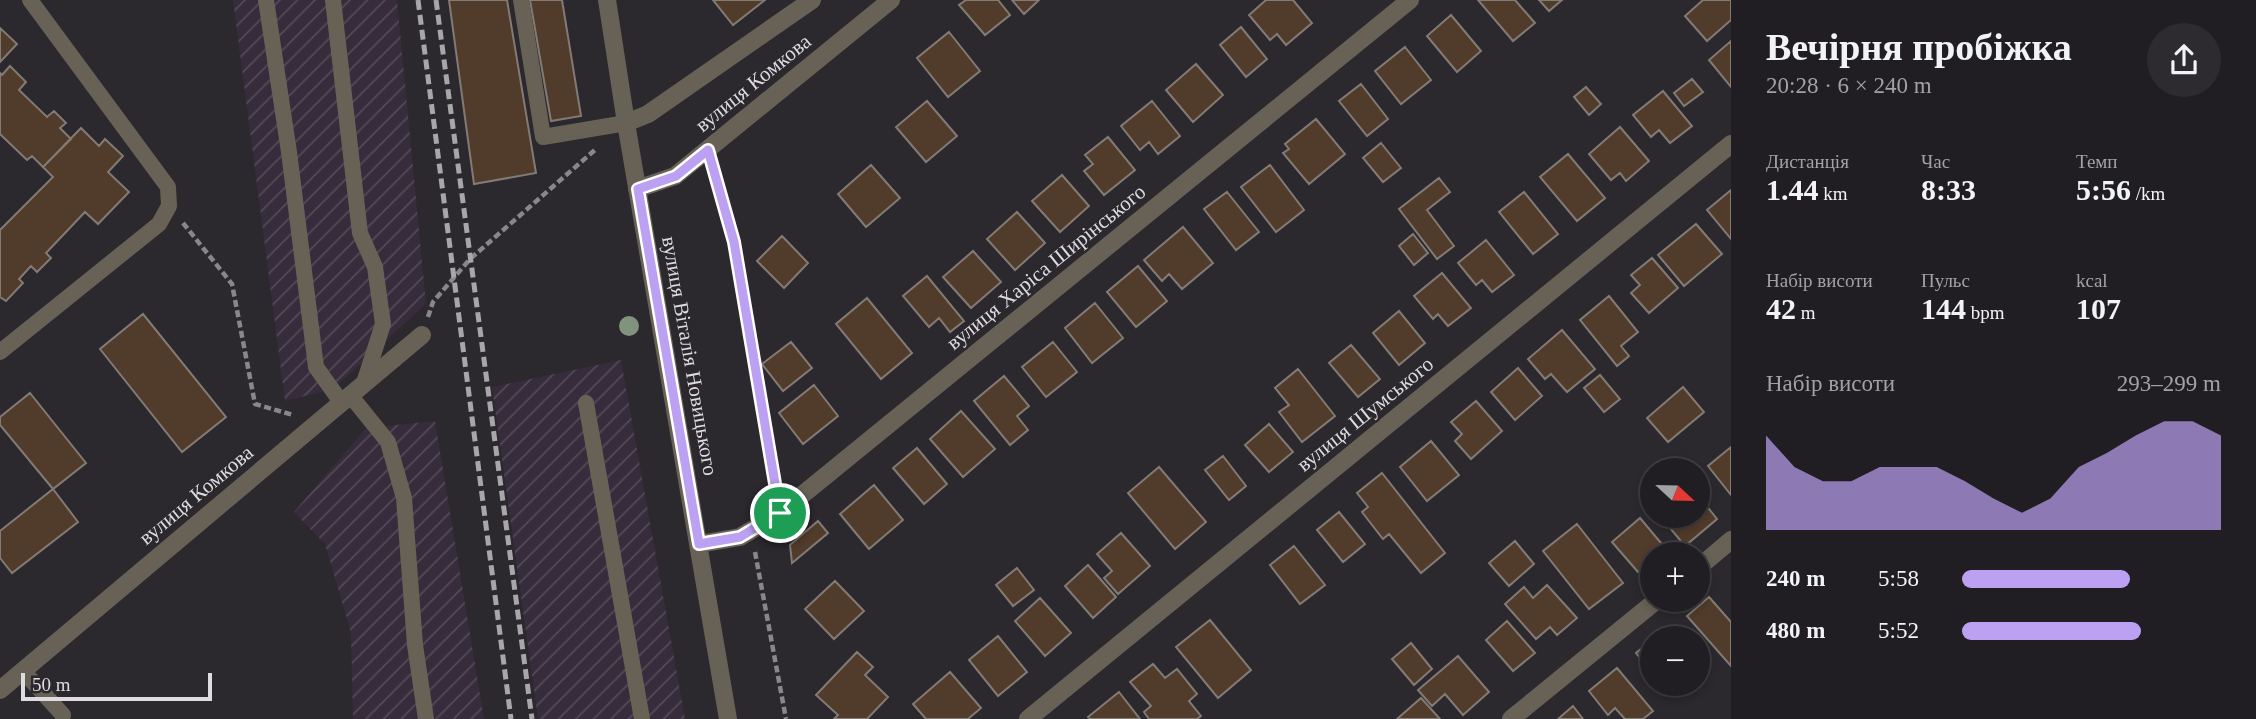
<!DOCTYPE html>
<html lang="uk">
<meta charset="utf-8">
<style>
:root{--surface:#201e22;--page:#2d2b2f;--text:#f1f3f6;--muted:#a2a2a5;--line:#3d3c40;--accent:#bca0f2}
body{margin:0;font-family:"Times New Roman",serif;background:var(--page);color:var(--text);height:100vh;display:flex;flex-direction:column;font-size:26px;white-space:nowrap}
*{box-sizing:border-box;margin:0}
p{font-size:23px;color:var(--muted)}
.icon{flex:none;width:38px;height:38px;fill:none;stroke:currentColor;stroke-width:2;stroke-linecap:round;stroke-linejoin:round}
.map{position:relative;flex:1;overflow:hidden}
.panel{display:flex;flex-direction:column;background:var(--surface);width:525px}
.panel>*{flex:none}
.needle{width:46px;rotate:112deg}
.buttons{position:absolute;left:1640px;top:458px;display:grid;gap:14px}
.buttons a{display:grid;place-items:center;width:70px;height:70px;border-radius:50%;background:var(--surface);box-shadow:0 4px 10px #0003,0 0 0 2px var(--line);font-size:35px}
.scale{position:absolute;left:21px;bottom:18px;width:191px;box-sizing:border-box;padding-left:7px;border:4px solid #dedce1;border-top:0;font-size:19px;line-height:24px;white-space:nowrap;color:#dedce1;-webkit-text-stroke:5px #2b282e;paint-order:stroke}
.pin{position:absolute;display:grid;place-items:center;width:60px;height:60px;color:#fff;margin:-30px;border:4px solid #fff;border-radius:50%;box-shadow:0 2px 7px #0007}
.round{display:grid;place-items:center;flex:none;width:74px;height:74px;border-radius:37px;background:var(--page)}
.overview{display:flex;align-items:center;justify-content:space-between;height:119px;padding:0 35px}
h1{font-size:38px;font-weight:600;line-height:52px}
.stats{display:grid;grid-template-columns:repeat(3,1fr);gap:10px;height:119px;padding:7px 35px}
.stats div{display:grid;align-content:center}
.stats b{font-size:30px;font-weight:600}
.stats small{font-size:19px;font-weight:400}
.stats p{font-size:19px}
.chart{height:196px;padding:14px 35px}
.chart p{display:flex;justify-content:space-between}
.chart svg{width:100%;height:126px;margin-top:7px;fill:var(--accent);opacity:.7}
ul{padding:0 35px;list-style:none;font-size:23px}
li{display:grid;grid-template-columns:112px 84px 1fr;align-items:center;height:52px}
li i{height:18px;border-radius:9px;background:var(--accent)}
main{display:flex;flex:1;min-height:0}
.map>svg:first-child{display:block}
.industrial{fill:url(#industrial-furrows)}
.building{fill:#513b2a;stroke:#827b75;stroke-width:2}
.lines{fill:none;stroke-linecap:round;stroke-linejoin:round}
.path{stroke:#89868c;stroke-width:4.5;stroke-dasharray:7 3.5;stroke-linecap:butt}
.lane{stroke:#686256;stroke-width:16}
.street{stroke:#686256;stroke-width:18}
.rail{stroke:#a8a6ab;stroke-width:5;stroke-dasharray:10 5;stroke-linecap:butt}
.tree{fill:#7f937d}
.route-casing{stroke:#fff;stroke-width:14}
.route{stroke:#bca0f2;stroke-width:9}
.labels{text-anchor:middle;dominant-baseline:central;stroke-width:5;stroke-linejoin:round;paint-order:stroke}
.street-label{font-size:21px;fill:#dedce1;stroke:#2b282e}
</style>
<main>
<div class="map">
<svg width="1731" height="719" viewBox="0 0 1731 719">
<defs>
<pattern id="industrial-furrows" width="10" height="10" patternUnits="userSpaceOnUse" patternTransform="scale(1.75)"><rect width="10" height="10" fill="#372c3b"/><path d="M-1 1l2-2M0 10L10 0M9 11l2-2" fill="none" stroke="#544a57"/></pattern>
</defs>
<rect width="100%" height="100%" fill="#2b282e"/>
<path class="industrial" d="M233 0H397L426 304 333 389 285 401Z
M621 360 685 719H538L492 387Z
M435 421 484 719H353L351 633 325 544 294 512 366 428Z"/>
<path class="building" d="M449 0H507L536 173 474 184Z
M530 0H562L581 116 551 121Z
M713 0H765L733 25Z
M966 0H998L1010 15 985 35 959 5Z
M1012 0H1039L1024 14Z
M1266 0H1293L1312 23 1286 45 1277 34 1270 40 1249 15Z
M1478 0H1515L1535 23 1513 41Z
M1539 0H1562L1549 11Z
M1703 0H1731V20L1707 41 1685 16Z
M1451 15 1481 51 1457 72 1427 36Z
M1241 27 1267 59 1246 77 1220 45Z
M0 28 17 44 0 62Z
M949 32 980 71 948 97 917 58Z
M1731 41V87L1709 60Z
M1405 47 1431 80 1401 104 1375 71Z
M1196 64 1223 95 1193 122 1166 90Z
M10 66 26 82 19 90 47 117 54 111 66 123 60 128 71 139 43 167 32 156 27 160 0 134V73L2 75Z
M1692 79 1703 92 1684 106 1674 93Z
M1361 84 1388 119 1367 136 1339 101Z
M1586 87 1601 104 1589 115 1574 97Z
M1663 91 1692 126 1670 143 1659 130 1651 137 1633 115Z
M927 101 957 136 926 162 896 127Z
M1152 101 1180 136 1158 154 1149 142 1140 150 1121 126Z
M1316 119 1345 154 1309 184 1283 153 1289 149 1285 144Z
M1620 127 1649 161 1626 181 1620 173 1611 180 1589 154Z
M81 128 99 146 105 139 123 156 108 172 129 192 98 224 85 212 46 253 51 258 37 272 31 266 19 279 23 283 6 301 0 297V230L53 177 43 167Z
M1108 137 1135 170 1104 195 1084 171 1093 164 1085 155Z
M1381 143 1401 168 1383 182 1363 158Z
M1568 154 1605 198 1577 221 1540 177Z
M871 165 900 198 866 227 838 194Z
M1270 165 1304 210 1276 232 1241 187Z
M1062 175 1089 206 1060 232 1032 201Z
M1439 178 1450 192 1427 210 1454 246 1437 259 1399 209Z
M1731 190V239L1707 210Z
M1227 192 1259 232 1236 250 1204 209Z
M1524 192 1558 234 1533 254 1499 212Z
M1017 212 1045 243 1015 270 987 239Z
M1696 224 1722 254 1684 286 1658 255Z
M1183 227 1213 263 1182 289 1169 274 1162 281 1144 260Z
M1413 234 1428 253 1414 265 1399 246Z
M782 236 808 263 784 288 757 261Z
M1486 240 1514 275 1492 292 1482 280 1476 285 1458 263Z
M973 251 1001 282 971 308 943 277Z
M1652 258 1678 288 1649 313 1631 293 1640 285 1631 275Z
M1138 266 1167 301 1136 327 1107 292Z
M1442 273 1471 308 1448 326 1438 314 1433 319 1414 296Z
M927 276 964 321 950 332 939 318 929 327 903 296Z
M1609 296 1638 332 1621 346 1629 356 1617 366 1580 320Z
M867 298 912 353 881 379 836 324Z
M1095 303 1123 338 1092 363 1065 328Z
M1399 311 1425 343 1399 365 1373 333Z
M143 314 226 417 182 452 100 349Z
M1562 330 1595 369 1567 392 1551 374 1545 379 1528 359Z
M791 342 812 368 783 391 762 364Z
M1053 342 1077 372 1046 397 1022 367Z
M1351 345 1380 379 1358 397 1329 363Z
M1518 368 1542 396 1515 420 1491 392Z
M1298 369 1335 416 1302 442 1279 412 1289 405 1275 388Z
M1600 375 1620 399 1604 412 1584 388Z
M1004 376 1029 406 1017 416 1028 430 1010 445 974 401Z
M814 385 838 416 803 444 779 413Z
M1683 387 1704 412 1668 442 1647 418Z
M30 393 86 463 53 489 0 425V417Z
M1476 401 1502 431 1471 459 1455 441 1462 434 1451 422Z
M961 411 995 449 963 477 930 439Z
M1269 424 1293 452 1269 472 1245 445Z
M1431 441 1459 475 1427 501 1400 467Z
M1731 447V495L1708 466Z
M917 448 947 484 924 504 893 468Z
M1223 456 1246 486 1229 500 1205 470Z
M1159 467 1206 522 1175 549 1128 493Z
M1382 473 1445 553 1421 573 1389 534 1383 539 1362 512 1368 507 1357 493Z
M874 485 903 520 869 549 840 514Z
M53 489 78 522 12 573 0 558V531Z
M1698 495 1717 519 1685 546 1660 516H1698Z
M1339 512 1365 544 1343 562 1317 530Z
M1640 518 1666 549 1659 555H1652V561L1638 572 1612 542Z
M818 521 828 533 792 563 790 545Z
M1577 524 1623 583 1589 609 1543 551Z
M1121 533 1150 566 1118 594 1104 578 1112 571 1097 554Z
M1515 541 1534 564 1509 586 1489 563Z
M1294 546 1325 585 1300 604 1270 565Z
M1088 565 1116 597 1093 618 1065 586Z
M1017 568 1034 590 1013 606 996 585Z
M835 581 864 611 834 639 805 609Z
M1547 585 1577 618 1557 635 1550 627 1536 639 1505 604 1524 587 1533 598Z
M1709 597 1731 622V666L1687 616Z
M1040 598 1071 633 1045 656 1015 621Z
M1210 620 1251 670 1218 698 1176 647Z
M1507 621 1535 653 1513 671 1486 640Z
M998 636 1027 672 998 696 969 660Z
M1652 640V673L1636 653Z
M1411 643 1432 669 1414 685 1392 659Z
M857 652 873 667 865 675 888 697 867 719H834L838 715 816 695Z
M1458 656 1489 692 1463 715 1445 694 1432 706 1418 690Z
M1153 664 1165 678 1177 669 1197 694 1189 701 1201 716 1197 719H1149L1144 712 1151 706 1130 682Z
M1617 668 1653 711 1643 719H1625L1615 708 1608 715 1589 691Z
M950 672 981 708 968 719H926L913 704Z
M1119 692 1140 719H1090L1088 717Z
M1421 698 1440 719H1397Z
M1573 706 1583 719H1558Z"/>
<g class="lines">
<path class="path" d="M714 171 734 242 776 489
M183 223 232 284 255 404 293 415
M428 317 433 302 470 259 596 149
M755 552 786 719"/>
<path class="lane" d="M266 0 289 152 316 367 341 402
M333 0 360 233 375 267 383 324 364 383
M521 0 543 137 626 123
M0 352 159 224 169 206 168 187 30 0
M350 395 388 442 404 498 415 645 426 719
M586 403 642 719
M23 671 63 715"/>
<path class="street" d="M607 0 626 123 728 719
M626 123 648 114 812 0
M637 189 675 176 891 0
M699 544 740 537 780 513 1410 0
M1698 568 1731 540
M0 690 422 335
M1028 719 1731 144
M1511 719 1657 600"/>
<path class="rail" d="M418 0 511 719
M436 0 532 719"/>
</g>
<circle class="tree" cx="629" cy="326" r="10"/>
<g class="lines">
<defs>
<path id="route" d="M708 150 734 242 780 513 740 537 699 544 638 189 676 176Z"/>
</defs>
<use href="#route" class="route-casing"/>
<use href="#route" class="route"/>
</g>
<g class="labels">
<g class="street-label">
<text transform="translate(753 83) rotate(-39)">вулиця Комкова</text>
<text transform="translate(1046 267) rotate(-39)">вулиця Харіса Ширінського</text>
<text transform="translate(690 356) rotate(80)">вулиця Віталія Новицького</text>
<text transform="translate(1365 414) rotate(-39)">вулиця Шумського</text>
<text transform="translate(196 495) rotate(-40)">вулиця Комкова</text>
</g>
</g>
</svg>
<div class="buttons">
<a><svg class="needle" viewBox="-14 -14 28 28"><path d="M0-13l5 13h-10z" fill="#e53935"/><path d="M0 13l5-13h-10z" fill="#a2a2a5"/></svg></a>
<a>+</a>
<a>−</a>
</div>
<div class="scale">50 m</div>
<div class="pin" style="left:780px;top:513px;background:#1e9e55"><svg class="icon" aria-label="arrive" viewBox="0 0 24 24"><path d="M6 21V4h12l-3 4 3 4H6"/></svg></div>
</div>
<section class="panel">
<div class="overview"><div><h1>Вечірня пробіжка</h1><p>20:28 · 6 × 240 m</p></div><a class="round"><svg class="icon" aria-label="share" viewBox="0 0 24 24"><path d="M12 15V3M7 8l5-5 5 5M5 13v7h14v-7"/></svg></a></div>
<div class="stats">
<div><p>Дистанція</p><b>1.44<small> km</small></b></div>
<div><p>Час</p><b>8:33</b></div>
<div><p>Темп</p><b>5:56<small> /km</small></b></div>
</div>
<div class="stats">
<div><p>Набір висоти</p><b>42<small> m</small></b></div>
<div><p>Пульс</p><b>144<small> bpm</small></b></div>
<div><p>kcal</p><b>107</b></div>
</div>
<div class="chart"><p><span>Набір висоти</span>293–299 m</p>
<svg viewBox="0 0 160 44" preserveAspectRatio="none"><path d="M0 44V11L10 22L20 27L30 27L40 22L50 22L60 22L70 27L80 33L90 38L100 33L110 22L120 17L130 11L140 6L150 6L160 11V44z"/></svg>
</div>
<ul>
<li><b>240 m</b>5:58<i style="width:65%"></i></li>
<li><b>480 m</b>5:52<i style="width:69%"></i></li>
</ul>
</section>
</main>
